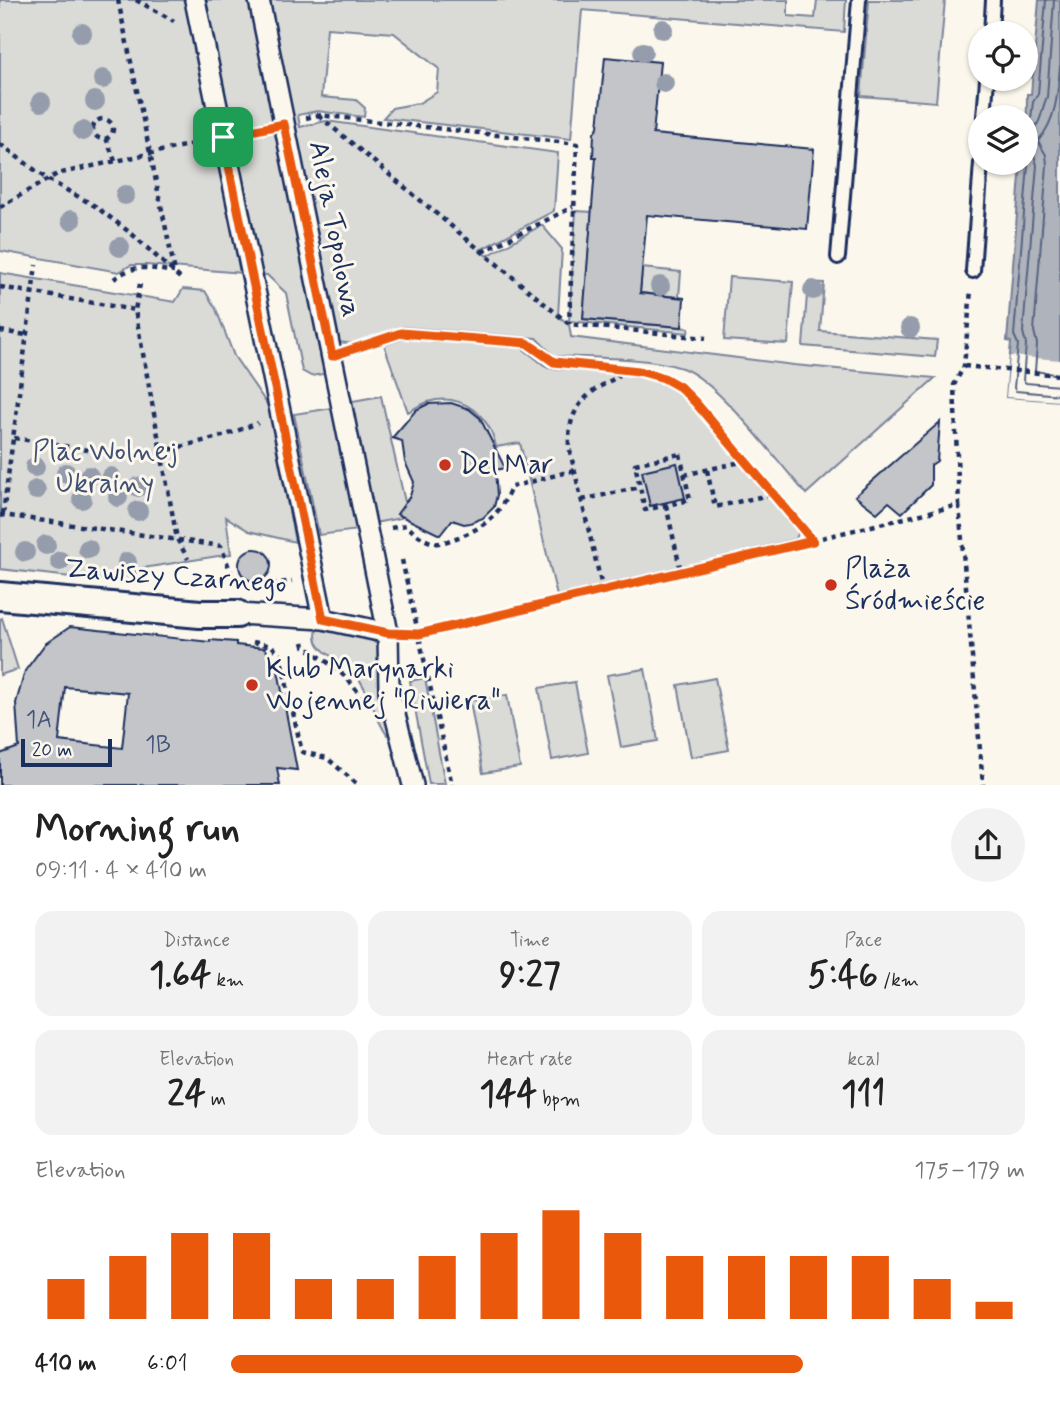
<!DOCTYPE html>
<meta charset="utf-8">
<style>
:root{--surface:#fff;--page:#f2f2f2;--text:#222;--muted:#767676;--accent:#ea580c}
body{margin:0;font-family:Mynerve,sans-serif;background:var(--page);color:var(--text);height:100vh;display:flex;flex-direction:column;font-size:26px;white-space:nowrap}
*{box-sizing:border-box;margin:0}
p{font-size:23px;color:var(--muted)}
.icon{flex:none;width:38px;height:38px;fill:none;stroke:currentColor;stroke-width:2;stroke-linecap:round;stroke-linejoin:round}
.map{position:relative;height:785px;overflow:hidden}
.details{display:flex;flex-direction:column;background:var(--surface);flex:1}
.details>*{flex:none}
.tools{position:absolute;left:968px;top:21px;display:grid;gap:14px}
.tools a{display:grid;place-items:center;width:70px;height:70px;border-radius:50%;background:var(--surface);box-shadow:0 2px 5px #0004;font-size:35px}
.scale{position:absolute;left:21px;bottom:18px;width:91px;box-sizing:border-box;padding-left:7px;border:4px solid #1b2f5e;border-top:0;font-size:19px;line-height:24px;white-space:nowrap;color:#1b2f5e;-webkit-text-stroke:5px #fbf7ec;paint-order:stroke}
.pin{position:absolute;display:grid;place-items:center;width:60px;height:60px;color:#fff;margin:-30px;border-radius:14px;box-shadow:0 4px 10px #0006}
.round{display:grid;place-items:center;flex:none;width:74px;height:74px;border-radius:37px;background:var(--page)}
.headline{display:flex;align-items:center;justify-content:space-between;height:119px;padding:0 35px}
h1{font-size:38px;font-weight:800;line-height:52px}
.metrics{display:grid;grid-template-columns:repeat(3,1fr);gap:10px;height:119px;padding:7px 35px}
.metrics div{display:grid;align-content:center;border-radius:18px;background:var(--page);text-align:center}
.metrics b{font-size:35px;font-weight:800}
.metrics small{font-size:19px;font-weight:400}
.metrics p{font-size:19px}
.chart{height:196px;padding:14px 35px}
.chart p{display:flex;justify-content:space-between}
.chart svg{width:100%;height:126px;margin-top:7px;stroke:var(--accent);stroke-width:6}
ul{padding:0 35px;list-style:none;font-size:23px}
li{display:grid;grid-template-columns:112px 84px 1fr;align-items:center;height:52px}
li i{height:18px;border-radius:9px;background:var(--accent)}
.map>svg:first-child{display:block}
.green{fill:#dadad7;stroke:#7a849a;stroke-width:2}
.water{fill:#afb3bb;stroke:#747e96;stroke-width:2}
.pier{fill:#fbf7ec}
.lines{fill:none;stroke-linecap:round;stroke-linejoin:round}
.shore{stroke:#566483;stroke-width:2}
.building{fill:#c3c5c9;stroke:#1b2f5e;stroke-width:2;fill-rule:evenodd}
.service-casing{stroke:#1b2f5e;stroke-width:18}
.pedestrian-casing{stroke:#1b2f5e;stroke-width:24}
.minor-casing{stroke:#1b2f5e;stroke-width:32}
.path{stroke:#1b2f5e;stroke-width:4.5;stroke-dasharray:5 5;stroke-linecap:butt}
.service{stroke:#fbf7ec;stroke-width:12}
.pedestrian{stroke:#fbf7ec;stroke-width:19}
.minor{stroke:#fbf7ec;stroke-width:26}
.tree{fill:#959cab}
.route-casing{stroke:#fff;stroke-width:14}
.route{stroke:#ea580c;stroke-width:9}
.poi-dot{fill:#c8321e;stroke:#fbf7ec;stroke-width:2.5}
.labels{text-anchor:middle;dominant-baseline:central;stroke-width:6;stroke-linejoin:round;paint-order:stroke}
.number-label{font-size:24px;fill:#455479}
.street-label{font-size:28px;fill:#1b2f5e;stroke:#fbf7ec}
.park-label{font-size:28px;fill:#415176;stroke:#fbf7ec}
.poi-label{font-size:28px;fill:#1b2f5e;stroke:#fbf7ec;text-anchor:start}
</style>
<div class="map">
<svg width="1060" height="785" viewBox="0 0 1060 785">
<rect width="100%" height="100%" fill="#fbf7ec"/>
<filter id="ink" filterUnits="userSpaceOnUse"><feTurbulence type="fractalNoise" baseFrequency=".0143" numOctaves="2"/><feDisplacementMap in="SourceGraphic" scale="14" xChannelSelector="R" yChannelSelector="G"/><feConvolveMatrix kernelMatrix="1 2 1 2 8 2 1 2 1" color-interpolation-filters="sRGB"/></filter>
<g filter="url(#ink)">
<path class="green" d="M0 0H251L329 373 311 376 302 371 286 293 267 275 146 265H131L119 272 0 251Z
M265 0H788V16L815 18 817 0H846L844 32 582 10 571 139 383 118 392 108 419 103 437 92 439 69 394 33 327 28 321 97 356 100 365 108 364 117 317 111 298 115 300 127 326 121 558 153 554 211 480 250 487 256 542 225 562 249 558 316 569 324 571 337 794 365 935 378 806 494C779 463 717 380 682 368 650 357 590 358 554 356L536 338 403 327 358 344 336 342Z
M869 0H945L936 102 861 96Z
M576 211 592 212 583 319 689 328 688 333 569 321Z
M642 268 681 272 679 297 640 293Z
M0 273 175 302 183 289 205 291 216 309 234 356 269 407 295 542 249 531 226 517 231 554 137 569 133 584 0 569Z
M729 277 793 282 788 344 724 340Z
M808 282 824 283 820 331 937 340 935 357 803 346Z
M405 338 522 348 548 368 629 373 656 379 677 388 799 531 796 539 557 596 520 443 496 447C490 416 462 392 428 402 421 404 414 409 408 412L384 345Z
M381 396 405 502 401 518 374 523 347 402Z
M333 408 359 530 319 535 294 414Z
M2 618 18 669 0 675V619Z
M318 627 363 634 378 645 392 729 387 735C374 717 371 693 356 675 344 659 307 652 318 627Z
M645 669 658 741 621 747 607 675Z
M425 678 445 784H429L410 681Z
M715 678 729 750 691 757 678 685Z
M575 682 588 753 552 760 539 688Z
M507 695 520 767 483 773 470 701Z"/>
<path class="water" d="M1039 0H1060V401L1006 397 1011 342 1007 341 1021 163H1026L1027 94H1031Z"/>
<path class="pier" d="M1010 356 1060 360V401L1006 397Z"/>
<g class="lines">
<path class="shore" d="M1060 66C1058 93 1056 121 1038 141L1046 155 1047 165 1034 331 1037 344 1035 371 1060 375
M1026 124 1031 119 1033 102 1038 94 1046 0
M1026 133C1043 127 1040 111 1047 97L1054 0
M1026 148 1034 155 1037 165 1023 332 1026 344 1023 380 1026 383 1060 386
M1026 158 1028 165 1014 335 1018 344 1014 388 1016 391 1060 395"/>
</g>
<path class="building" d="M605 57 660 62 653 134 814 149 807 229 647 215 640 293 684 298 682 327 583 319 596 157H593L594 133 598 127Z
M451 403 469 409 480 418 505 468 495 470 497 495 494 507 483 518 470 523 464 524 452 520 440 535 397 514 410 496 414 482 405 462 402 441 392 438 416 410 428 404Z
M940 422 937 461 931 465V485L902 513 889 502 877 513 855 496Z
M677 463 685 498 650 506 642 471Z
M239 565a16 16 0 1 1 32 0a16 16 0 1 1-32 0Z
M70 627 210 642V640L236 642V645L265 648 278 670 297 770 277 768 280 785H0V754L19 747 16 703 25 671 45 644ZM65 687 128 693 122 748 59 741Z"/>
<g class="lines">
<defs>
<path id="service" d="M991 33 993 0
M984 117 987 79
M838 257 859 0
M973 271 981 163"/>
<path id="pedestrian" d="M195 0 323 619
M259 0 388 633 389 691 413 785
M237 614 323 619 388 633"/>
<path id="minor" d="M0 596 200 614H237"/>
</defs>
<use href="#service" class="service-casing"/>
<use href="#pedestrian" class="pedestrian-casing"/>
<use href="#minor" class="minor-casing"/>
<path class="path" d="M118 0 175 272
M136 0 174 21
M319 116 569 324 706 338
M306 118 318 115 577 144 569 324
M93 129a10 10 0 1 1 20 0a10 10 0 1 1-20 0Z
M106 138 115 161
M0 144 47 179 95 206 132 234 181 279
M0 207 57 174 202 142
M482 252 573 207
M114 279C135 263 149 268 174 272
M140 284 135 310 177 539 188 559
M0 287 135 310
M0 331 27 335
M356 348 401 333 527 343 554 362 639 371 664 378 680 387 695 402 813 541
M964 366 1060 375
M14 438 162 462
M161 452 226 435 258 423
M680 454 690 500 645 510 635 464Z
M707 470 715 507 773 494
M684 475 745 461
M582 500 640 487
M666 505 681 572
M959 505 983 785
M3 514 36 265
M0 516 3 515 221 546 232 576 239 587
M391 528 406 525C414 533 424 541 435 543 441 544 450 540 456 538 484 528 500 515 511 487L575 470
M402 560 452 785
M201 583 232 576
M252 588 292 581
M603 591 569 447C567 409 586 392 618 377L620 369
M413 633 450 627 959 505 954 385 964 366 971 290
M253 642 272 646 280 655 302 752 327 758 358 785
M303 642 304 646C327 662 353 677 364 704"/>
<use href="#service" class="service"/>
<use href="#pedestrian" class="pedestrian"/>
<use href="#minor" class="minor"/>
</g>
<g class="tree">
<circle cx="663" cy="29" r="10"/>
<circle cx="82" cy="33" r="10"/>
<circle cx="643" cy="52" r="10"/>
<circle cx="103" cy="79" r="10"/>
<circle cx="664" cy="83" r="10"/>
<circle cx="95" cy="101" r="10"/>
<circle cx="41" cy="102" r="10"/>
<circle cx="83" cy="131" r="10"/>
<circle cx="125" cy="195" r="10"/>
<circle cx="71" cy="220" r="10"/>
<circle cx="120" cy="247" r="10"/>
<circle cx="660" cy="286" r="10"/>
<circle cx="813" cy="290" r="10"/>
<circle cx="910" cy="328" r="10"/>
<circle cx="35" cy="467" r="10"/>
<circle cx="66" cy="473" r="10"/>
<circle cx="89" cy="476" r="10"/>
<circle cx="111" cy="477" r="10"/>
<circle cx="138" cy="487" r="10"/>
<circle cx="36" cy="490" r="10"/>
<circle cx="118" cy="497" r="10"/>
<circle cx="82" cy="499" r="10"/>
<circle cx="138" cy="511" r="10"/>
<circle cx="46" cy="545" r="10"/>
<circle cx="88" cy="549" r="10"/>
<circle cx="25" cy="552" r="10"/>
<circle cx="60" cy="561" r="10"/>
<circle cx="127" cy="562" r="10"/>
</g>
</g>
<g class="lines" filter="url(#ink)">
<defs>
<path id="route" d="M284 124 332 356 401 333 527 343 554 362 639 371 664 378 680 387 695 402 813 541 419 634 388 633 323 619 223 137Z"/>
</defs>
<use href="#route" class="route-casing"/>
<use href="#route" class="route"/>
</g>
<g class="poi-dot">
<circle cx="445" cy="465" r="7"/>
<circle cx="831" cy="585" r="7"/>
<circle cx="252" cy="685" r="7"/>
</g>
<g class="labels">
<g class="number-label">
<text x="39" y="720">1A</text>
<text x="158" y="745">1B</text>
</g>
<g class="street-label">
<text transform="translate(334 229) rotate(79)">Aleja Topolowa</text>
<text transform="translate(176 577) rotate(4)">Zawiszy Czarnego</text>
</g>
<g class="park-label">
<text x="105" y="452">Plac Wolnej<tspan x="105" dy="32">Ukrainy</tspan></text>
</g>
<g class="poi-label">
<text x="459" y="465">Del Mar</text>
<text x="845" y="569">Plaża<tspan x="845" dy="32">Śródmieście</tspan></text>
<text x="266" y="669">Klub Marynarki<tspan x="266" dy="32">Wojennej "Riwiera"</tspan></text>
</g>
</g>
</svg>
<div class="tools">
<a><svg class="icon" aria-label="locate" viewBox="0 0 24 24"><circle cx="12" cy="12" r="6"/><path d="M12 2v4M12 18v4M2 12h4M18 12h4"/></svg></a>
<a><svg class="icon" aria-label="layers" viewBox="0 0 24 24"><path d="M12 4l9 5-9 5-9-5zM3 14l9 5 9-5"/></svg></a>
</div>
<div class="scale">20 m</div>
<div class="pin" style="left:223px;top:137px;background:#1e9e55"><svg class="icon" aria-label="arrive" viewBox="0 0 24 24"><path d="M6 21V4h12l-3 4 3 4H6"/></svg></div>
</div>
<section class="details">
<div class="headline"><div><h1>Morning run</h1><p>09:11 · 4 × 410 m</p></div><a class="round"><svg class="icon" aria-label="share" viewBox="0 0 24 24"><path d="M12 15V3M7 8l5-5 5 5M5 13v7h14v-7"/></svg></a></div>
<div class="metrics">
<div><p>Distance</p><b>1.64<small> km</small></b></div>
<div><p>Time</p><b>9:27</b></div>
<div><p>Pace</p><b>5:46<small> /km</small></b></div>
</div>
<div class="metrics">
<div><p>Elevation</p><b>24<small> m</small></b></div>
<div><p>Heart rate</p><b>144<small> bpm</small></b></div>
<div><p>kcal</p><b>111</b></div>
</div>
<div class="chart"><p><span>Elevation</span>175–179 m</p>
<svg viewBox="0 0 160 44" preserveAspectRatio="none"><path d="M5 44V30M15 44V22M25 44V14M35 44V14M45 44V30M55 44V30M65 44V22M75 44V14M85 44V6M95 44V14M105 44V22M115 44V22M125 44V22M135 44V22M145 44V30M155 44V38"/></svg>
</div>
<ul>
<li><b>410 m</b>6:01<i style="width:72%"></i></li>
</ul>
</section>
